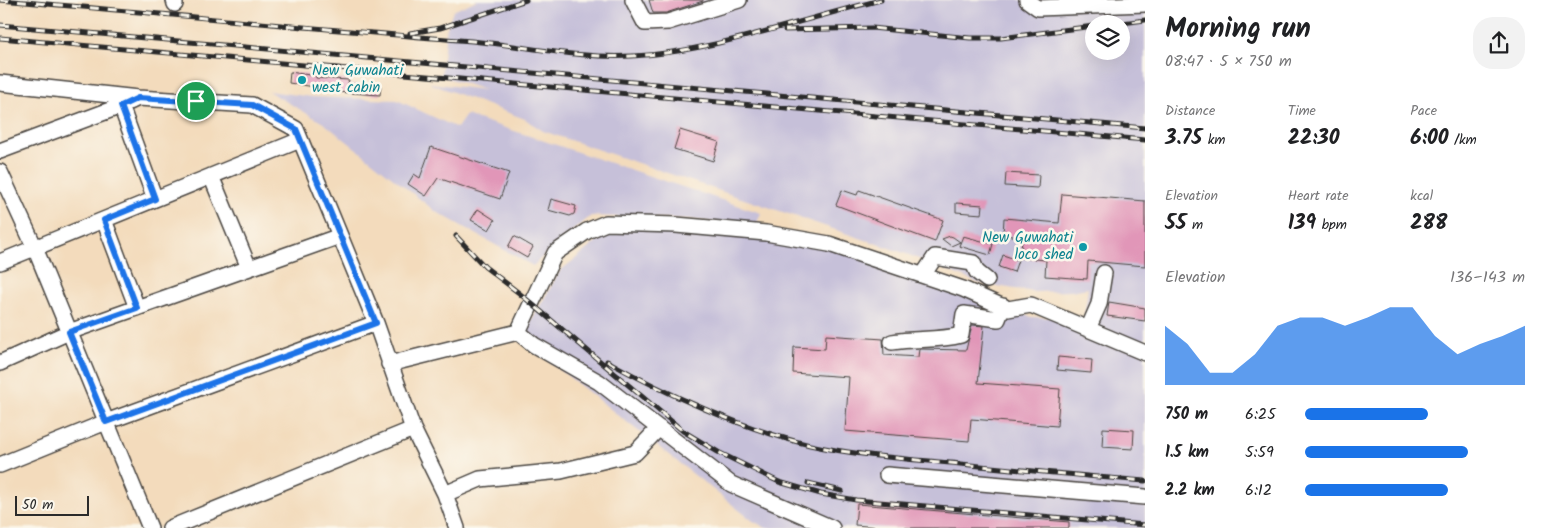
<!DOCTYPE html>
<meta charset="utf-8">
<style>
:root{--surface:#fff;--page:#f2f2f2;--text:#202124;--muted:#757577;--accent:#1a73e8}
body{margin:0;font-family:Kalam,sans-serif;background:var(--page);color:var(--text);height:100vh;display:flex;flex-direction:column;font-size:19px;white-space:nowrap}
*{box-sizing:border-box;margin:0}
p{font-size:16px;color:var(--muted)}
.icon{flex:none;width:28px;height:28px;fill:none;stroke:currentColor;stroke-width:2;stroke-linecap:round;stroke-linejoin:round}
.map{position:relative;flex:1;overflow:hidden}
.sheet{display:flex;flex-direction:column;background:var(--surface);width:400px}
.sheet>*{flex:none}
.tools{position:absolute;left:1085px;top:15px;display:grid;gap:10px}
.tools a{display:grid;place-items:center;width:45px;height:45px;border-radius:50%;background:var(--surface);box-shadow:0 5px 20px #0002;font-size:25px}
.scale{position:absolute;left:15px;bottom:12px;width:74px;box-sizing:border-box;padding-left:5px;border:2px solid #2b2b2b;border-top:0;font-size:14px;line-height:18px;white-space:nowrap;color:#2b2b2b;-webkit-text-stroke:4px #fbf7ec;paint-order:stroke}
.pin{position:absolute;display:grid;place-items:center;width:42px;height:42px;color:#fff;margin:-21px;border:2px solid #fff;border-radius:50%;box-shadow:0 1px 5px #0007}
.round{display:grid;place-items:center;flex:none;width:52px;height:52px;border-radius:20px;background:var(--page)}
.headline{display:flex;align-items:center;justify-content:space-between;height:85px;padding:0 20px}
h1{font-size:28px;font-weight:600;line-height:38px}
.metrics{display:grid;grid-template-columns:repeat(3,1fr);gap:8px;height:85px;padding:5px 20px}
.metrics div{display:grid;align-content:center}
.metrics b{font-size:21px;font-weight:600}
.metrics small{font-size:14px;font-weight:400}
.metrics p{font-size:14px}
.chart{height:140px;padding:10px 20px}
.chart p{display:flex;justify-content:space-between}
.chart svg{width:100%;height:90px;margin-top:5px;fill:var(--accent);opacity:.7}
ul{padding:0 20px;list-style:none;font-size:16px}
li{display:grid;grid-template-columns:80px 60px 1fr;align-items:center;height:38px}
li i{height:12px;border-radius:6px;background:var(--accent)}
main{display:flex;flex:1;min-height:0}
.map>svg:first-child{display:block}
.industrial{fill:#c6c0d9;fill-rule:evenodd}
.building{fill:#e196b8}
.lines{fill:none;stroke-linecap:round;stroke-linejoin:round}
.minor-casing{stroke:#494541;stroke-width:18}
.minor{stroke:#fff;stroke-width:15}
.rail-casing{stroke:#2b2b2b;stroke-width:5}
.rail{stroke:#fbf7ec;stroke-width:3;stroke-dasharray:9;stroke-linecap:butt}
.route-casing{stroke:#fff;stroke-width:10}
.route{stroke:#1a73e8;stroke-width:6}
.culture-dot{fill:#0f9aa8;stroke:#fbf7ec;stroke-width:2}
.labels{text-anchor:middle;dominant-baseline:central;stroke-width:5;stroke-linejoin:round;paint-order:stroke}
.culture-label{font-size:15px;fill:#0d838f;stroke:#fbf7ec;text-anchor:start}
</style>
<main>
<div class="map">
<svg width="1145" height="528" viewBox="0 0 1145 528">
<rect width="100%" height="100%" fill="#fbf7ec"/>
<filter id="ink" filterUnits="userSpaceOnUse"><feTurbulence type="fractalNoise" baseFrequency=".02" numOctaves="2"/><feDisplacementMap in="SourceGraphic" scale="10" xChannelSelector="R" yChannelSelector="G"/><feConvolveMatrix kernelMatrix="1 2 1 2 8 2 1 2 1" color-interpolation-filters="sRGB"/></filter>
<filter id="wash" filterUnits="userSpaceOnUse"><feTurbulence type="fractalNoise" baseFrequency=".0096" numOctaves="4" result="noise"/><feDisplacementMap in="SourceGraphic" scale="20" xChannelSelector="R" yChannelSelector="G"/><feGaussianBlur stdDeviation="1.12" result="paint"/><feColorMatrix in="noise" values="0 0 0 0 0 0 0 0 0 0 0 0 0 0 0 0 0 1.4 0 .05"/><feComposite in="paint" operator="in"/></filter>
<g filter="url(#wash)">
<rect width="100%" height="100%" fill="#f3dbbc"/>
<path class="industrial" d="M477 0H1145V528H766L753 521 521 339 560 271 619 224 810 238 963 289 1031 317 1084 318 1088 288 1071 291 1034 292 978 283 904 253 543 131 525 119 429 83 485 90 441 76 446 31 453 11ZM1094 24H1121V51H1094Z
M268 91 312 97 397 100 457 128 466 115 761 213 755 228 689 219 591 216 551 248 533 266 435 211 325 124Z"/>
<g id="blocks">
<path class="building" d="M649 0H703V1L666 13H653Z
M290 72 316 76V78L349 80 348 84 381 86 380 95 321 91V88L289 83Z
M680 130 719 142 713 161 674 149Z
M431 147 509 173 500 199 438 178 426 196 408 184 414 174 420 178Z
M1006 173 1039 175 1038 188 1005 186Z
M842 190 857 195 859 190 943 220 935 242 836 205Z
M1062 194 1145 201V266L1088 261 1087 279 1045 276 1046 260 1021 258 1022 237 1003 235 1004 218 1059 223Z
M551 199 576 206 574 214 570 216 548 210Z
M956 203 983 205 982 214 956 212Z
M478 209 495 220 489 230 471 220Z
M514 236 533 247 527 258 508 247Z
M950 236 953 237 960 242 951 246 942 239Z
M963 236 993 244 990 255 959 246Z
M1003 255 1018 260 1014 272 999 267Z
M1109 302 1145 308V321L1107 316Z
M972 325 984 326 978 383 1060 389 1057 426 971 419 969 441 845 431 849 377 793 373 794 347 825 349 826 335 883 339 884 355 918 357 919 349 966 350Z
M1058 357 1092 360 1091 373 1057 370Z
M1103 428 1134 430 1133 449 1102 447Z
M857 504 1069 522V528H891L855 525Z"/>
</g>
</g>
<g filter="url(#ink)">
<use href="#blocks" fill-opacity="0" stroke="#494541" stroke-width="1"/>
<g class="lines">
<defs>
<path id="minor" d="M174 0 175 4
M633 0 645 23 668 22 739 0
M1027 0 1038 8 1145 4
M0 83 138 98 252 105 296 129 376 323 413 429 445 494 457 528
M121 106 155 199
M0 151 121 106 138 98
M0 172 35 248 150 528
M211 176 249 268
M104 220 137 308
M0 262 300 140
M923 275 935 257 973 263 977 272 987 280
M1088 329 1099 304 1104 273
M518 332 534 345 599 382 731 484 832 528
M892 342C915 338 938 341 961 335L964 314 998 319 1003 306
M0 363 69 332 340 236
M389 364 518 332 555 253 587 231 606 223 676 225 766 233 829 244 963 289 1008 309 1031 305 1145 353
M0 465 106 422 376 323
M887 475 1145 497
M445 494 480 479 561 471 635 453 659 428
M170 528 413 429"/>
</defs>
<use href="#minor" class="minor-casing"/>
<use href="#minor" class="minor"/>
<defs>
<path id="rail" d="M0 0C158 13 315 29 472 41 526 46 579 59 632 56 713 52 801 19 881 0
M1115 24 1145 20
M0 25 1145 128
M785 30 872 28 970 38H1001L1094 26
M410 33 440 28 526 0
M0 38 1145 140
M456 236 485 267 519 293 683 431 718 452 779 482 821 494 856 500 1145 525
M607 361C666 394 743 429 810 445 859 456 910 459 960 464 1022 470 1083 476 1145 481
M808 483 842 491"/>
</defs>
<use href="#rail" class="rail-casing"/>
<use href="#rail" class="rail"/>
</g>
</g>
<g class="lines" filter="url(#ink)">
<defs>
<path id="route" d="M138 98 252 105 296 129 376 323 106 422 69 332 137 308 104 220 155 199 121 106Z"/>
</defs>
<use href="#route" class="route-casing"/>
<use href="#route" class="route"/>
</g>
<g class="culture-dot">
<circle cx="302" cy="80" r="5"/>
<circle cx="1083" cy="247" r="5"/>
</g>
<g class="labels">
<g class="culture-label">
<text x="312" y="71">New Guwahati<tspan x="312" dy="17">west cabin</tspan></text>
<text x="1073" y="238" text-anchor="end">New Guwahati<tspan x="1073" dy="17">loco shed</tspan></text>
</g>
</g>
</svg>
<div class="tools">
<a><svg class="icon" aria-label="layers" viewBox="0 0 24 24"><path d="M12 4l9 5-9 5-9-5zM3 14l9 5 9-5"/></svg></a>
</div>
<div class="scale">50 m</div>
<div class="pin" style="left:196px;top:101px;background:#1e9e55"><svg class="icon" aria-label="arrive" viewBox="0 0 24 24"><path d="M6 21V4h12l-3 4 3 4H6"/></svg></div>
</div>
<section class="sheet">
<div class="headline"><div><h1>Morning run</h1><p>08:47 · 5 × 750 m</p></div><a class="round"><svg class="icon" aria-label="share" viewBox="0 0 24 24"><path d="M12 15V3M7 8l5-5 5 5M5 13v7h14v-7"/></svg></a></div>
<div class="metrics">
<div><p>Distance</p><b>3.75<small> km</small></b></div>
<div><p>Time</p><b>22:30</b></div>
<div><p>Pace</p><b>6:00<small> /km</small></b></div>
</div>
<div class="metrics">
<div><p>Elevation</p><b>55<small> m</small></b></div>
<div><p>Heart rate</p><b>139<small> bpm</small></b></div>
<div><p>kcal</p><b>288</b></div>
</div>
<div class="chart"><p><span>Elevation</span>136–143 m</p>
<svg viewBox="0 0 160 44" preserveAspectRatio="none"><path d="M0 44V15L10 24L20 38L30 38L40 29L50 15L60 11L70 11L80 15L90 11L100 6L110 6L120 20L130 29L140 24L150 20L160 15V44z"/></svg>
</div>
<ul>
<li><b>750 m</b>6:25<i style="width:56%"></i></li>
<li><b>1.5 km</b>5:59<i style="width:74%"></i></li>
<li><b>2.2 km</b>6:12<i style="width:65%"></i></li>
</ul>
</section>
</main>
